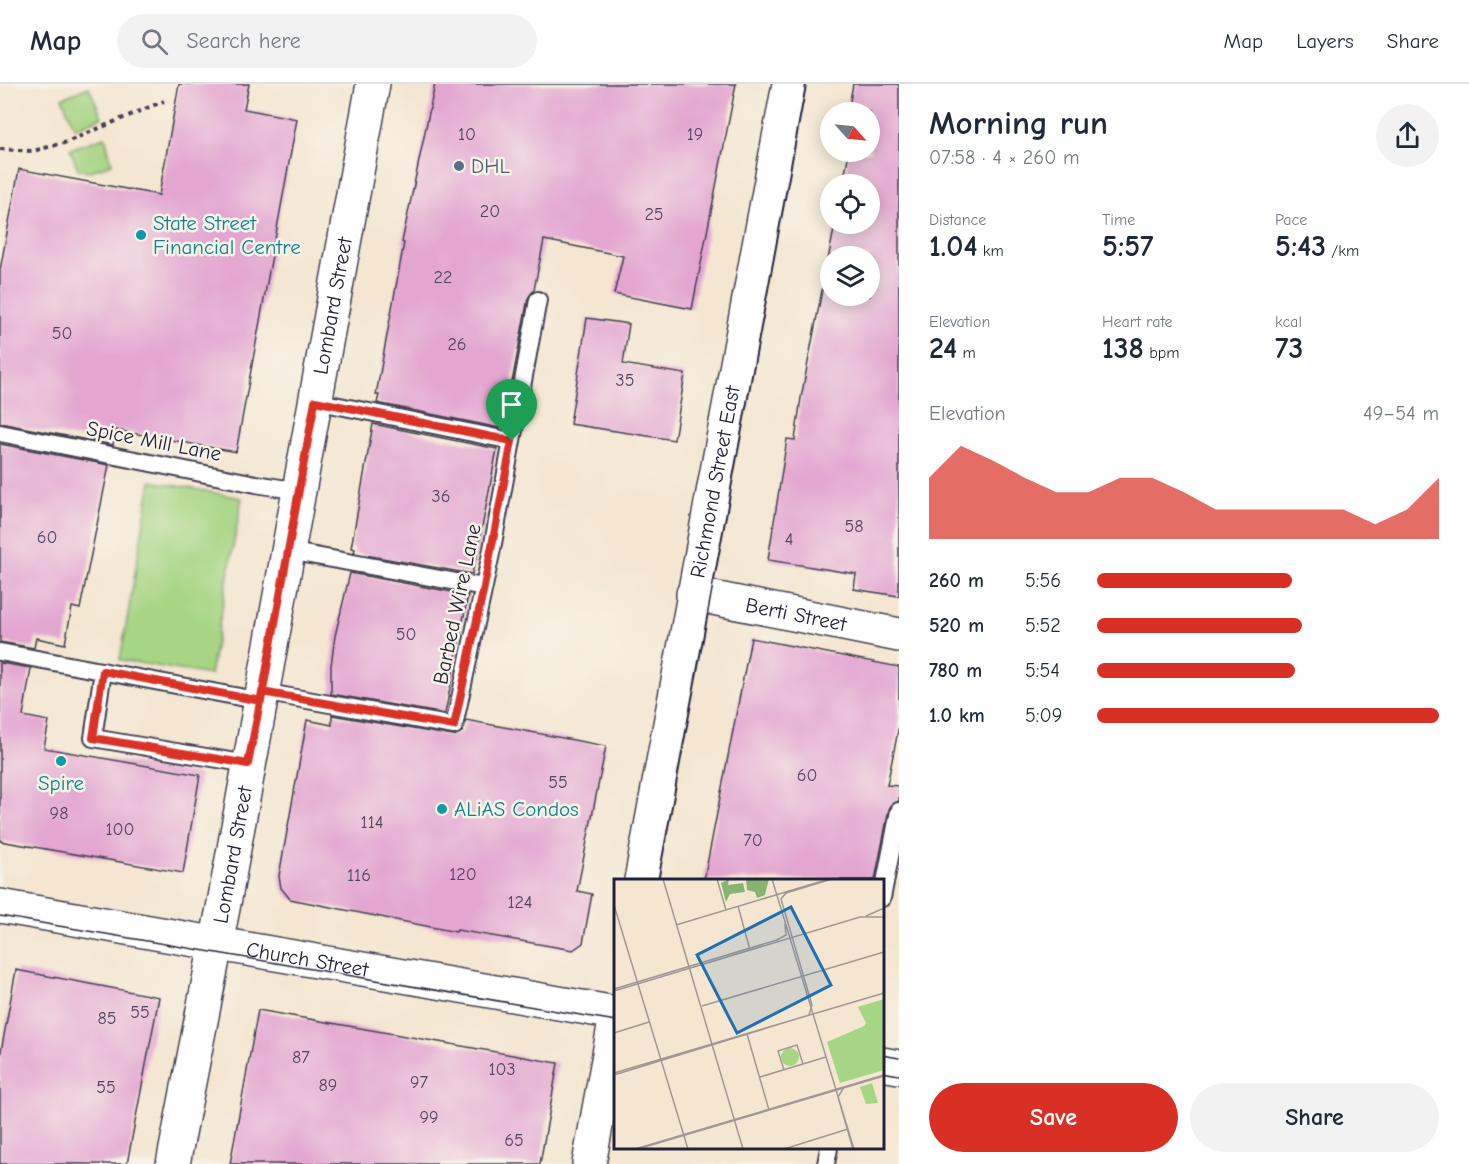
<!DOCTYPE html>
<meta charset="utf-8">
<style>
:root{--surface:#fff;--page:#f2f2f3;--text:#1f2937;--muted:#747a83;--line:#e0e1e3;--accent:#d93025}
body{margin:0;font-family:"Comic Neue",sans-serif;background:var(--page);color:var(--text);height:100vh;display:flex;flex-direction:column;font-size:22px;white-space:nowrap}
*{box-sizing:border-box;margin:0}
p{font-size:20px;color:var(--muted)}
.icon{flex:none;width:33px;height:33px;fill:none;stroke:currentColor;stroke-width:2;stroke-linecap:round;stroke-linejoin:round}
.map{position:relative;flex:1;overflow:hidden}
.details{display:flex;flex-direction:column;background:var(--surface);width:570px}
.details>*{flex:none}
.needle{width:39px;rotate:117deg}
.controls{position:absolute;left:820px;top:18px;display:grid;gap:12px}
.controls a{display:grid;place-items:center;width:60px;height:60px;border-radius:50%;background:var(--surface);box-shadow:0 3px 15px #0003;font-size:30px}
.pin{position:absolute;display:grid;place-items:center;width:51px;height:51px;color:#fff;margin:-62px -26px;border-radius:50% 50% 50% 0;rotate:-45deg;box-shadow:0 0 6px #0007}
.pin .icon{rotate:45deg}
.round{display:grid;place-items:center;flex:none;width:63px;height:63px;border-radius:32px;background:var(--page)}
.overview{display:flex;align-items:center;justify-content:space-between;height:102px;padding:0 30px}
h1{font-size:33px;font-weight:700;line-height:45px}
.metrics{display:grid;grid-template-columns:repeat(3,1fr);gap:9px;height:102px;padding:6px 30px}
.metrics div{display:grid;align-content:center}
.metrics b{font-size:30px;font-weight:700}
.metrics small{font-size:16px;font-weight:400}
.metrics p{font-size:16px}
.chart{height:168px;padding:12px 30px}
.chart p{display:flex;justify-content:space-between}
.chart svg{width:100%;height:108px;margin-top:6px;fill:var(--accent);opacity:.7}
.primary-button{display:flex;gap:12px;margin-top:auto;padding:12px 30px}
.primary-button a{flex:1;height:69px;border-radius:36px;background:var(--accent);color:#fff;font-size:24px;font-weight:700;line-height:69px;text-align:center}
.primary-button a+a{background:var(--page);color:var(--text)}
ul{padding:0 30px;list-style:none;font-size:20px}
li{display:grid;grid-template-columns:96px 72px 1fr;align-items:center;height:45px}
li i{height:15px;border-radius:8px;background:var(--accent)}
header{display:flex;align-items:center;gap:36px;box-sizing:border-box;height:84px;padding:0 30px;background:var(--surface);border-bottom:2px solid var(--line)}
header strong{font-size:28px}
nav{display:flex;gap:33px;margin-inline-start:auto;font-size:21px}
.search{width:420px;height:54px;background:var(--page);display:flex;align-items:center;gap:15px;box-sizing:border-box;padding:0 21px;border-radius:33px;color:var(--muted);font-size:22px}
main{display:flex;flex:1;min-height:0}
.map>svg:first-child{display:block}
.green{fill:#a6d583;stroke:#647c5f;stroke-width:1.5}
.building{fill:#e3a6d1;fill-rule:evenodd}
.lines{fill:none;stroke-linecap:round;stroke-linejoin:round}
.lane-casing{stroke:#423f51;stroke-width:20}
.street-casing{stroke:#423f51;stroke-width:36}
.secondary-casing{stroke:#423f51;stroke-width:36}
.path{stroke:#423f51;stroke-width:4;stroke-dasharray:4.5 4.5;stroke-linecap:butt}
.lane{stroke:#fff;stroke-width:16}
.street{stroke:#fff;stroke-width:33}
.secondary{stroke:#fff;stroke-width:33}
.tram{stroke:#22223b;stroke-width:1.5}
.route-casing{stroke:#fff;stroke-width:12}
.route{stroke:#d93025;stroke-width:8}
.service-dot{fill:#5c6f8a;stroke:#f7f3e8;stroke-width:2}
.culture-dot{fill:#0f9aa8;stroke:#f7f3e8;stroke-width:2}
.labels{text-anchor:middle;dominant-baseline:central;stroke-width:5;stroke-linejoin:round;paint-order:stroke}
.number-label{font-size:18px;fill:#524360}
.service-label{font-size:21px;fill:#4e5e75;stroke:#f7f3e8;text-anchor:start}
.culture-label{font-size:21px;fill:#0d838f;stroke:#f7f3e8;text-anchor:start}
.street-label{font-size:21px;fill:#22223b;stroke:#f7f3e8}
.inset-road{fill:none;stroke:#a09894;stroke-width:1.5}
.view{fill:#1f6fb2;fill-opacity:0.15;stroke:#1f6fb2;stroke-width:3}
.inset-edge{fill:none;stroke:#22223b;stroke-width:3}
</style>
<header>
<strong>Map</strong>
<div class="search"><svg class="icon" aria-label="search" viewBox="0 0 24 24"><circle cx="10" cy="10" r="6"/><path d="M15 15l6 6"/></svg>Search here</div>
<nav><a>Map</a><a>Layers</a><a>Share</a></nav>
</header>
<main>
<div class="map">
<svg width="899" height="1080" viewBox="0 0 899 1080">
<rect width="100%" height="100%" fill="#f7f3e8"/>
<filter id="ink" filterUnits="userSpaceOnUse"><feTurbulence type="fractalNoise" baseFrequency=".0167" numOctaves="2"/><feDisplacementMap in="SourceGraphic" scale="12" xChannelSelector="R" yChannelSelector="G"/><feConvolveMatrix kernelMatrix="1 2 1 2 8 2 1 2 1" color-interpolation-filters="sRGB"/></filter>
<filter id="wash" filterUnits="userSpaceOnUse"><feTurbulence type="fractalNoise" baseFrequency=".008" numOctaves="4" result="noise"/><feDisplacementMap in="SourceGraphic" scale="24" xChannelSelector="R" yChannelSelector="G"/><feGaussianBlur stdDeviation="1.35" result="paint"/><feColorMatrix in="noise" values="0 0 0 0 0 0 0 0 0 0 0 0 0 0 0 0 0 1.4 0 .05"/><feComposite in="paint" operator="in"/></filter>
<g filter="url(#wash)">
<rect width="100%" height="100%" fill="#f4e6d0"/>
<path class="green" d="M89 3 102 33 75 44 62 14Z
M105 53 112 80 87 88 78 85 70 65Z
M151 397 242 414 210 591 120 576Z"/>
<g id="blocks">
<path class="building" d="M179 0H249L244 25 297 35 236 368 116 346 113 361 0 339V186L19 85 159 111Z
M435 0H736L692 225 614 210 623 172 544 156 534 206 528 214 505 335H502L500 344 377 319 379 311H376L404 159 402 158Z
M853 0H899V512L854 505 856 490 768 476 787 355 795 356 801 314 835 140H870V100H843L849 68H870V28H848ZM831 172H870V212H831Z
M587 234 629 240 623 280 685 290 674 356 570 340Z
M373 340 497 365 476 475H475L472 490 354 469 355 465 351 464Z
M0 360 109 381 80 525 72 523 65 560 36 554 34 564 0 558Z
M350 489 468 511 445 630 331 610V582L335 552Z
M751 554 899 583V642L887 701 899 702V717L892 720 889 725 875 796H704Z
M0 579 31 584 23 632 49 637 44 664 200 691 183 789 0 757Z
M332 631 453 652 462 648 466 636 606 662 577 807 592 810 583 859 573 866 457 846 456 848 290 815 281 804 279 792 307 636 332 641Z
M16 886 159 913 127 1080H0V973Z
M258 926 558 979 540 1080H230Z"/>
</g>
</g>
<g filter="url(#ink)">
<use href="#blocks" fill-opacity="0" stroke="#423f51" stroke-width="1.5"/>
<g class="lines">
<defs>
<path id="lane" d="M315 317 512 357
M0 349 256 400 299 407
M288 467 484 503
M0 568 261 617
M103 587 93 654 248 680
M262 608 454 642 492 465 538 216
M882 814 899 727
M826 1080 829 1064"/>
<g id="street">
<path id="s1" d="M693 510 899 551"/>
<path id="s2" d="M173 1080 225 814 373 0"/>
</g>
<g id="secondary">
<path id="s3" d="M641 796 789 0"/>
<path id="s4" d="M0 822 616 929"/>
<path d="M882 980 899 983"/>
<path d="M589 1080 616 932"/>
</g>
</defs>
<use href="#lane" class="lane-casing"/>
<use href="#street" class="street-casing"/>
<use href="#secondary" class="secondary-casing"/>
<path class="path" d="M0 65 33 67 64 59 164 17"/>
<use href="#lane" class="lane"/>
<use href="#street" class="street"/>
<use href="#secondary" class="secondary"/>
<path class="tram" d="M658 796 806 0
M0 832 616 937
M882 971 899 974
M882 988 899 991"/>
</g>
</g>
<g class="lines" filter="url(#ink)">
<defs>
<path id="route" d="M512 357 484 503 454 642 262 608 248 680 93 654 103 587 261 617 315 317 512 357"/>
</defs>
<use href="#route" class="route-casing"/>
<use href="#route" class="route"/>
</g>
<circle class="service-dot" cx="459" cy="82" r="6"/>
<g class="culture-dot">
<circle cx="141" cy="151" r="6"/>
<circle cx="61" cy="677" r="6"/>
<circle cx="442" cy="725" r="6"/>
</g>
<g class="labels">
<g class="number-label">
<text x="467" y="50">10</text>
<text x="695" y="50">19</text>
<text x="490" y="127">20</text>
<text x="654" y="130">25</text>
<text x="443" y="193">22</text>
<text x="62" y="249">50</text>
<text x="457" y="260">26</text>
<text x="625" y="296">35</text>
<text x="441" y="412">36</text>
<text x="854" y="442">58</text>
<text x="47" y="453">60</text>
<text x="789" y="455">4</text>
<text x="406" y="550">50</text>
<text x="807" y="691">60</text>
<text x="558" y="698">55</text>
<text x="59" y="729">98</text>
<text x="372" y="738">114</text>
<text x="120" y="745">100</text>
<text x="753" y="756">70</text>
<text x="463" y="790">120</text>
<text x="359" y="791">116</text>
<text x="520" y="818">124</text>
<text x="140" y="928">55</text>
<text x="107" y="934">85</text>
<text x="301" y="973">87</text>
<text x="502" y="985">103</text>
<text x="419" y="998">97</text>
<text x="328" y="1001">89</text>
<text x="106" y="1003">55</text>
<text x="429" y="1033">99</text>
<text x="514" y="1056">65</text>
</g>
<g class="service-label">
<text x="471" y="82">DHL</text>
</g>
<g class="culture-label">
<text x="153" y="139">State Street<tspan x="153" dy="24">Financial Centre</tspan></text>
<text x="61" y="699" text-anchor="middle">Spire</text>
<text x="454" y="725">ALiAS Condos</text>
</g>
<g class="street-label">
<text stroke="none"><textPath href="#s2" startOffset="873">Lombard Street</textPath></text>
<text transform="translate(154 357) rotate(11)">Spice Mill Lane</text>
<text stroke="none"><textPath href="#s3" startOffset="405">Richmond Street East</textPath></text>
<text transform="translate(457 520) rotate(-78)">Barbed Wire Lane</text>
<text stroke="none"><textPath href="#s1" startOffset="105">Berti Street</textPath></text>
<text stroke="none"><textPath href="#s2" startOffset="315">Lombard Street</textPath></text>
<text stroke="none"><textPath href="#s4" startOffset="312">Church Street</textPath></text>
</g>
</g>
<g transform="translate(614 795)">
<rect width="270" height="270" fill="#f4e6d0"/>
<path d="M270 120V191L226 204 213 163 250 147 252 144 244 128ZM167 178a9 9 0 1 1 18 0a9 9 0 1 1-18 0ZM258 204 264 224 252 225 246 208Z" fill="#a6d583"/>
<path d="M115 0 114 6 129 4 131 13 116 15 112 23 107 4ZM132 0H155L151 16 143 19 141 13 133 11Z" fill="#84b671"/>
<path class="inset-road" d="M49 0 129 270M103 0 112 31M158 0 240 270M0 26 74 270M124 27 136 71M252 37 270 29M62 46 215 0M0 110 163 61 172 56 171 45M0 112 246 38H270M88 127 270 73M0 154 35 143M133 155 155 231M170 191 164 172 183 166 189 185M0 194 270 114M0 196 195 136 198 126 167 20 172 14 218 0M146 198 212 178M230 208 224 218 239 270M21 270 270 196M24 270 270 197M170 270 234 250"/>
<path class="view" d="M177 28 217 106 123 154 83 76Z"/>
<rect width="270" height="270" class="inset-edge"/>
</g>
</svg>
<div class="controls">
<a><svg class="needle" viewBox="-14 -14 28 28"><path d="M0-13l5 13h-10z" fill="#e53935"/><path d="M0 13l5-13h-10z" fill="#747a83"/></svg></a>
<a><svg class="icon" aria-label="locate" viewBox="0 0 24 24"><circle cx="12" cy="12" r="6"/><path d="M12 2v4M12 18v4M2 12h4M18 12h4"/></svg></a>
<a><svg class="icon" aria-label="layers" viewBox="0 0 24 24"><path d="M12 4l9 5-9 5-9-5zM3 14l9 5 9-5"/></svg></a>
</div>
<div class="pin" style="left:512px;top:357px;background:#1e9e55"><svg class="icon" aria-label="arrive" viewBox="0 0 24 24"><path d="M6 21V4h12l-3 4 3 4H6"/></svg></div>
</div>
<section class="details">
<div class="overview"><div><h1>Morning run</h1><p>07:58 · 4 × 260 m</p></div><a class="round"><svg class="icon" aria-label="share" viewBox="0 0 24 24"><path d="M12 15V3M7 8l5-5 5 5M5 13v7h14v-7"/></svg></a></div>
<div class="metrics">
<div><p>Distance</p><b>1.04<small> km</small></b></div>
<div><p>Time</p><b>5:57</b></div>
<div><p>Pace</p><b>5:43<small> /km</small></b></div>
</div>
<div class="metrics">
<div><p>Elevation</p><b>24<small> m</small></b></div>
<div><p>Heart rate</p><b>138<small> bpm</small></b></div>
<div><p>kcal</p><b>73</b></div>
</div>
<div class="chart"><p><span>Elevation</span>49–54 m</p>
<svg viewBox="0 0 160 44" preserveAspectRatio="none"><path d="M0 44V19L10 6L20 12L30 19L40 25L50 25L60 19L70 19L80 25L90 32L100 32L110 32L120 32L130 32L140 38L150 32L160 19V44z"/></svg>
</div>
<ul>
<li><b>260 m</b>5:56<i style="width:57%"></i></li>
<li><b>520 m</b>5:52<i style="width:60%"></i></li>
<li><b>780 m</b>5:54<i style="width:58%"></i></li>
<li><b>1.0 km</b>5:09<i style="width:100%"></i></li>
</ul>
<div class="primary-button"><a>Save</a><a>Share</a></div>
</section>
</main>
